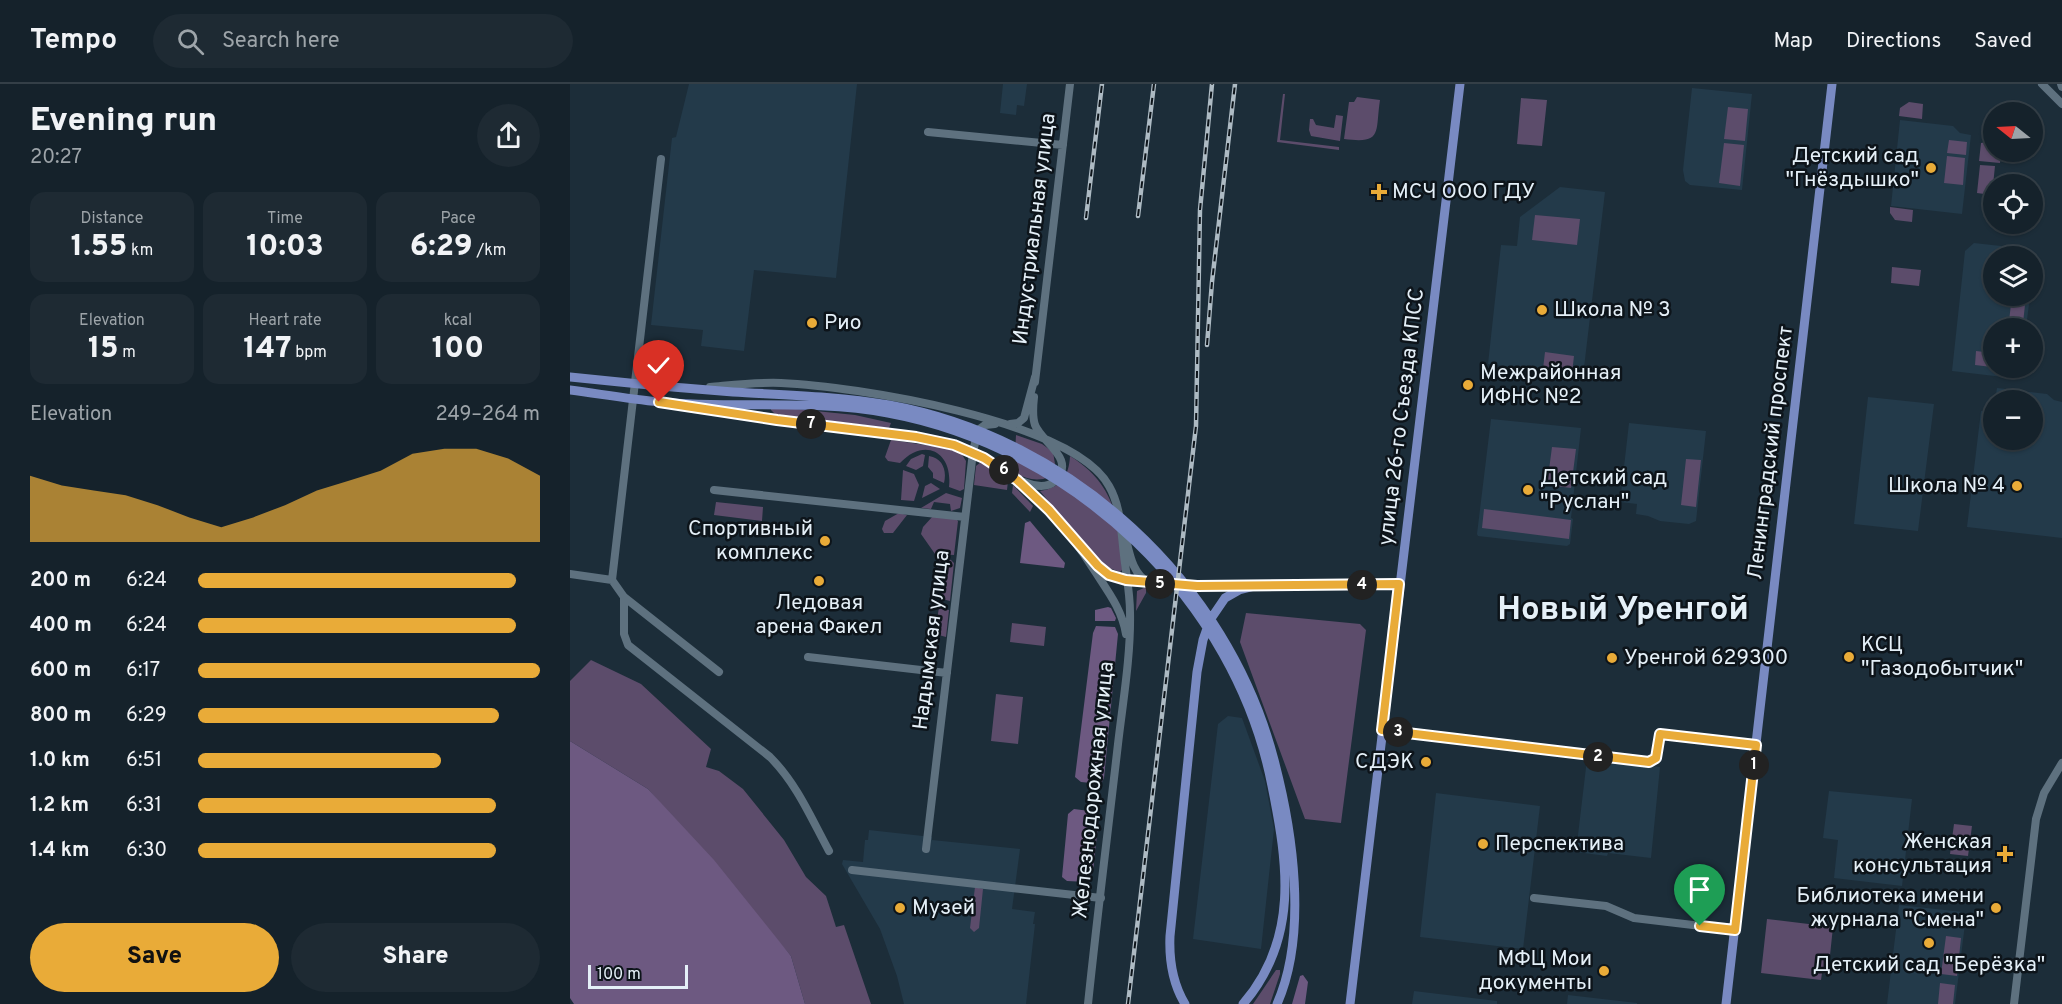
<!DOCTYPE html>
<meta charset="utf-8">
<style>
:root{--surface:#15222b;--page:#1e2a33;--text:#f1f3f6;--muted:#9da4a9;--line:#343f47;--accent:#e9ab38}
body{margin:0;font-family:Overpass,sans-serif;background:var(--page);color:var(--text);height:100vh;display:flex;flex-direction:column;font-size:22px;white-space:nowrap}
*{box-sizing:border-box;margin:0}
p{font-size:20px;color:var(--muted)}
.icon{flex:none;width:33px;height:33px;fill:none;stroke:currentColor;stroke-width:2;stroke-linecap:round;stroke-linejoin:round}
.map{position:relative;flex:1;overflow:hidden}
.side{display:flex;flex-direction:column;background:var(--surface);width:570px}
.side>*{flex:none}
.needle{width:39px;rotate:288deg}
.tools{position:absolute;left:1413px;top:18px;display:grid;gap:12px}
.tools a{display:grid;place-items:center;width:60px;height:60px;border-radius:50%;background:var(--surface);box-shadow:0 2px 4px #0004,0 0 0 2px var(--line);font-size:30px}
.scale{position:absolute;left:18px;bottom:15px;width:100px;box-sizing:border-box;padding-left:6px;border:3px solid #e5f0f8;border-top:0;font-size:16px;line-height:21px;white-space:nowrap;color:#e5f0f8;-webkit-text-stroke:4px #0d141a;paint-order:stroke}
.pin{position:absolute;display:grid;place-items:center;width:51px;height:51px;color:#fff;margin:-62px -26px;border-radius:50% 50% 50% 0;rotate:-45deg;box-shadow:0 0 6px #0007}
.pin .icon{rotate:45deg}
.km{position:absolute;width:30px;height:30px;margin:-15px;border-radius:50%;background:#222;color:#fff;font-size:16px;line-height:30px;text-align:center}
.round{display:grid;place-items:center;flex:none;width:63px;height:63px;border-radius:32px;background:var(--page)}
.headline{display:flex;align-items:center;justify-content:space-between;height:102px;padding:0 30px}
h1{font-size:33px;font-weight:800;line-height:45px}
.figures{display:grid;grid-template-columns:repeat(3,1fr);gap:9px;height:102px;padding:6px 30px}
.figures div{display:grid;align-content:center;border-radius:15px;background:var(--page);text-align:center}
.figures b{font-size:30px;font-weight:800}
.figures small{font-size:16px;font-weight:400}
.figures p{font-size:16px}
.chart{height:168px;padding:12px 30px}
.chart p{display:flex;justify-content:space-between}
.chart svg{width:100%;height:108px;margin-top:6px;fill:var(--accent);opacity:.7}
.action{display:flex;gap:12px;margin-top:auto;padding:12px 30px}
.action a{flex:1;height:69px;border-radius:36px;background:var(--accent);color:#111;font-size:24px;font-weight:800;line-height:69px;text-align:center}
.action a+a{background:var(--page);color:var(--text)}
ul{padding:0 30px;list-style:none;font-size:20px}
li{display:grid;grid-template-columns:96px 72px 1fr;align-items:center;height:45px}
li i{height:15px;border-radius:8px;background:var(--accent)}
header{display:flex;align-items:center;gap:36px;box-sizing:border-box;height:84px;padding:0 30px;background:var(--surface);border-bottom:2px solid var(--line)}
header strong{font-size:28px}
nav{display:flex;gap:33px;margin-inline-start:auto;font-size:21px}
.search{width:420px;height:54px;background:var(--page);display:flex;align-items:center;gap:15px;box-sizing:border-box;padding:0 21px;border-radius:33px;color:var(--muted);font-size:22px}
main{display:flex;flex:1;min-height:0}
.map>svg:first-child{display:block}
.built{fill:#233a4a}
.green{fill:#5c4c6b}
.forest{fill:#6d5981}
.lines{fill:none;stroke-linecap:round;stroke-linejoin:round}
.minor{stroke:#5e717f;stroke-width:8}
.major{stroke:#798ac2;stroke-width:9}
.rail-casing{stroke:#adbac3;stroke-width:4.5}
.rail{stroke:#0d141a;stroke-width:2;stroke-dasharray:7;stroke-linecap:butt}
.route-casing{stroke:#fff;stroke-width:12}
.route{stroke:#e9ab38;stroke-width:8}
.poi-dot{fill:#e9ab38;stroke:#0d141a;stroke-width:2}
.labels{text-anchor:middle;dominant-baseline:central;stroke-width:5;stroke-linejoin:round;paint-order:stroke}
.poi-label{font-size:21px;fill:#e5f0f8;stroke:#0d141a;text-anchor:start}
.street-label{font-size:21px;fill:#e5f0f8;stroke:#0d141a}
.town-label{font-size:33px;font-weight:bold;fill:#e5f0f8;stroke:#0d141a}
</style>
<header>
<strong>Tempo</strong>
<div class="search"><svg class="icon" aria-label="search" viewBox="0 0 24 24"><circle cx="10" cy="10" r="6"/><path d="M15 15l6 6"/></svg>Search here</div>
<nav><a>Map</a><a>Directions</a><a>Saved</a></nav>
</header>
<main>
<section class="side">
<div class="headline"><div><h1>Evening run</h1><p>20:27</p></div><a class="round"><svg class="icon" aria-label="share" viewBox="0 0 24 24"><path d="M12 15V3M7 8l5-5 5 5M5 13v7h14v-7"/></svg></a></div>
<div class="figures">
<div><p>Distance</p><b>1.55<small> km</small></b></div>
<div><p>Time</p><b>10:03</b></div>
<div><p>Pace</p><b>6:29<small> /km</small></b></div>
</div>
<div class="figures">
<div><p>Elevation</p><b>15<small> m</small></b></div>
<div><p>Heart rate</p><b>147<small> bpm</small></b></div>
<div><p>kcal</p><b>100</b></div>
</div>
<div class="chart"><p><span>Elevation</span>249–264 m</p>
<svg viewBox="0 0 160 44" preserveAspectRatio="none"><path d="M0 44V17L10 21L20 23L30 25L40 29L50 34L60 38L70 34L80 29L90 23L100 19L110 15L120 8L130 6L140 6L150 10L160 17V44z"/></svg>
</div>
<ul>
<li><b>200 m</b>6:24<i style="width:93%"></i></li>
<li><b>400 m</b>6:24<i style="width:93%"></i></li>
<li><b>600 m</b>6:17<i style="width:100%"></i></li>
<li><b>800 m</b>6:29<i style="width:88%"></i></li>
<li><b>1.0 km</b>6:51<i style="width:71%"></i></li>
<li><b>1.2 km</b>6:31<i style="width:87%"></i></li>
<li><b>1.4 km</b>6:30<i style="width:87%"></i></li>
</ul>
<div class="action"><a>Save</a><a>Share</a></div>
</section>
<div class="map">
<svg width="1492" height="920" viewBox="0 0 1492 920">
<rect width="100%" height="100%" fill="#1c2d39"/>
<path class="built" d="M119 0H287L266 194 184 186 174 267 131 262 133 246 81 241 102 54 106 53Z
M433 0H457L454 22 447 21 446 31 430 29Z
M1122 4 1182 10 1172 106 1120 101 1115 97 1113 86Z
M1330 36 1383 42 1390 49 1401 51 1392 130 1321 122Z
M990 103 1035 108 1013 292 918 280 931 161 947 162 950 133Z
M1404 159 1431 162 1430 172H1424V212H1460L1456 244H1424V284H1451L1450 295 1382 287 1395 167Z
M1427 304 1477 310 1484 316 1492 318V454L1397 443 1411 327 1423 328 1424 356H1462V316H1425Z
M1298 313 1364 320 1348 447 1284 440Z
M921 335 1011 344 1001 434 1003 435 1000 460 997 462 908 452 907 450Z
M1059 339 1136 347 1126 437 1119 440 1090 437 1078 432 1066 430 1067 420 1050 418Z
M658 632 672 634 695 697 704 745 691 865 623 855 648 640Z
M1017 675 1090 683 1081 774 1038 769 1037 772 1006 768Z
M1259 707 1342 715 1332 802 1264 794 1268 756 1253 754Z
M866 709 970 722 953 865 850 853Z
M299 746 362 753V756L450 765 442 825 465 828 463 840H465L456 920H334L327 892 310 845 272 780 273 776 293 778 295 756H298Z
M1329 821 1393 828 1396 832 1385 920H1317Z
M844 907 927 917V920H842Z
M998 911 1067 919V920H997Z"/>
<path class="green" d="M713 10H715L710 56 769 63V66L707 58Z
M787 13 810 16C805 49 813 60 774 55L779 18H784Z
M951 14 977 16 972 62 947 60Z
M1339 18 1353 20 1352 35 1329 32 1330 24Z
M1158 23 1178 25 1175 57 1154 55Z
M766 31 773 32 770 57 741 52 739 46 740 35H743L746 41 764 44Z
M1379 56 1397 58 1396 71 1377 69Z
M1423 57 1424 68H1431L1430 79 1409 77 1411 59Z
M1154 59 1174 61 1170 102 1149 99Z
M1377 72 1395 74 1393 101 1374 99Z
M1410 81 1425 82 1422 111 1407 109Z
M1320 123 1343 126 1342 138 1325 136 1320 129Z
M965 131 1010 135 1007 161 962 156Z
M1322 183 1351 186 1349 202 1321 199Z
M1442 212H1456L1453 239 1439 237Z
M1406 267 1423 269 1424 284H1448L1447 286 1405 281Z
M975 268 1004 272 1002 289 973 285Z
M216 324 285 331 321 339 319 344 205 330 201 326V325Z
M446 351 472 360 483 368 485 380 479 393C468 398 454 395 444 388Z
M321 356 370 363 391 369 396 377 394 405 390 407 379 403C383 367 354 353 330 379L318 377 315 373Z
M982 363 1006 365 1001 404 977 401Z
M352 370 355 371 353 382 346 386 336 382 341 375Z
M359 372C373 374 377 387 374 399L363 394V389L358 383Z
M500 372C544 399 551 437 552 486L550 488 536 483 521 469 470 407C491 404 499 392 500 372Z
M1116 375 1131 376 1126 423 1111 421Z
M411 378 438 397 437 406 404 401 406 382Z
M333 386 344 390 349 401 344 417 331 416Z
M361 399 370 405 352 414 355 402Z
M443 401 463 422 460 428 442 409Z
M376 409 392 414 390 424 381 427 380 420 364 418 361 425 351 424Z
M146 418 193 423 192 437 144 431Z
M914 425 1001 436 999 455 912 444Z
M329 429 337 431 323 449H314L312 445 315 437Z
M363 432 386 435 388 437 384 471 365 470 351 450 353 443Z
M367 474 381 476 384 479 380 517 368 514Z
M576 503V509L566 527 567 507Z
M369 523 379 526 376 553 365 550Z
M676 529 790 540 796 546 771 739 735 735 670 558Z
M442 539 476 543 474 562 440 558Z
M21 576 71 600 141 665 136 683 149 687 173 705 214 756 236 793 256 812 266 843 274 841 301 920H235L221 872 78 705 0 657V597Z
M426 610 453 613 448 660 421 657Z
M1384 740 1402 742 1398 772 1380 770Z
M405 803 413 805 409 844 404 848 400 844Z
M1197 835 1263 843 1258 890 1252 889 1251 896 1191 889Z
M1376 852 1391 854 1387 892 1371 890Z
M706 886H710V890L700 920H683Z
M1370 899 1385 901 1383 920H1368Z"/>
<path class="forest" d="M460 437 495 479 494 484 450 479 455 439Z
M538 523 541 524 546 534 545 537H525V526Z
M526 542 545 543 548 550 534 694 531 700 511 698 505 693 523 549Z
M0 657 78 705 144 776 221 872 235 920H4L0 914Z
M504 725 527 728 529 732 523 788 517 798 497 797 492 793 498 730Z
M733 891 738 898 735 920H722L730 892Z"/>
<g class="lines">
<path class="minor" d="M1472 0 1492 20
M1491 0 1492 3
M358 48 493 61
M465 298 500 0
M140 303C163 301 187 298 211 299 283 302 503 336 539 402 551 423 551 447 554 471 556 490 560 509 560 528 561 571 553 617 548 660 538 747 527 833 518 920
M123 323 358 355C434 369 487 426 526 489 539 509 552 526 556 550
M440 340 448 339 454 334 465 293
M454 398C464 402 476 405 485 397 507 375 472 359 465 341 462 332 463 322 464 313
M144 406 395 433
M556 455C560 472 563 490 579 499
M522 477C528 483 533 488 540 491 572 505 640 503 675 502
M0 490 42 496 54 513 149 588
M42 496 91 75
M54 513V550L58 561 200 673C227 700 241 734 259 767
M238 573 377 589
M812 646 1079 678 1086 674 1090 650 1186 661
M356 765 403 368 408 346 415 341 425 340
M282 786 531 814
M964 814 1036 822 1064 834 1165 846
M1444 920 1466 735 1474 709 1492 679"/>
<path class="major" d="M0 293C54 299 108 304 163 308 215 311 267 312 319 321 501 354 658 498 704 676 723 748 738 850 707 920
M0 306C30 310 59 315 89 318 166 325 242 315 318 329 503 363 666 515 702 702 718 780 729 855 673 920
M615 920C603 900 599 875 600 852L627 588 633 556 640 536 655 514 669 506 685 502 829 500
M780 920 890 0
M1156 920 1262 0"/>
<defs>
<path id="rail" d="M568 132 584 0
M516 134 532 0
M637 261 642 198 665 0
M558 920 626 342 630 126 642 0"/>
</defs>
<use href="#rail" class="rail-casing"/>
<use href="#rail" class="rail"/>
</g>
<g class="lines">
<defs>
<path id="route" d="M89 318 207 336 346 353 384 361 414 374 447 396 479 426 528 482 539 491 556 496 627 502 829 500 812 646 1079 678 1086 674 1090 650 1186 661 1165 846 1130 842"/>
</defs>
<use href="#route" class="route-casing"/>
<use href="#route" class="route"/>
</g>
<g class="poi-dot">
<circle cx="1361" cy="84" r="6"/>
<path d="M806 99h6v6h6v6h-6v6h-6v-6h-6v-6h6z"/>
<circle cx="972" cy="226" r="6"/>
<circle cx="242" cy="239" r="6"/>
<circle cx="898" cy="301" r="6"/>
<circle cx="1447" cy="402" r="6"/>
<circle cx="958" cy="406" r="6"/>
<circle cx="255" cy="457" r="6"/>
<circle cx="249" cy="497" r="6"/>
<circle cx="1279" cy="573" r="6"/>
<circle cx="1042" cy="574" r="6"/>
<circle cx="856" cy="678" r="6"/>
<circle cx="913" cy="760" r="6"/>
<path d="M1432 761h6v6h6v6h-6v6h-6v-6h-6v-6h6z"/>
<circle cx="330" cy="824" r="6"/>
<circle cx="1426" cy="824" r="6"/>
<circle cx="1359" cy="859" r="6"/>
<circle cx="1034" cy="887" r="6"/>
</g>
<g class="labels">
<g class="poi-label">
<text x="1349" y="72" text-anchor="end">Детский сад<tspan x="1349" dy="24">"Гнёздышко"</tspan></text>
<text x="822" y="108">МСЧ ООО ГДУ</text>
<text x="984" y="226">Школа № 3</text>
<text x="254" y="239">Рио</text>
<text x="910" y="289">Межрайонная<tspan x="910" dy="24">ИФНС №2</tspan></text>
<text x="970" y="394">Детский сад<tspan x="970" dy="24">"Руслан"</tspan></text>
<text x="1435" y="402" text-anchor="end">Школа № 4</text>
<text x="243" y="445" text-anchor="end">Спортивный<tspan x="243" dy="24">комплекс</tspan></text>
<text x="249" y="519" text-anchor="middle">Ледовая<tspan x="249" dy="24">арена Факел</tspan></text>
<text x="1291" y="561">КСЦ<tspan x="1291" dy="24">"Газодобытчик"</tspan></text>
<text x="1054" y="574">Уренгой 629300</text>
<text x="844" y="678" text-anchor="end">СДЭК</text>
<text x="1422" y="758" text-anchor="end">Женская<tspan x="1422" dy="24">консультация</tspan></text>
<text x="925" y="760">Перспектива</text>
<text x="1414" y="812" text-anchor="end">Библиотека имени<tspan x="1414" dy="24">журнала "Смена"</tspan></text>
<text x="342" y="824">Музей</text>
<text x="1022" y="875" text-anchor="end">МФЦ Мои<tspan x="1022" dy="24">документы</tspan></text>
<text x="1359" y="881" text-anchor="middle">Детский сад "Берёзка"</text>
</g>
<g class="street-label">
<text transform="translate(465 145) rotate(-83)">Индустриальная улица</text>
<text transform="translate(832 333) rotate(-83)">улица 26-го Съезда КПСС</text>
<text transform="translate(1201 369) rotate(-83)">Ленинградский проспект</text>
<text transform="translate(362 556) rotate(-83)">Надымская улица</text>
<text transform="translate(524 706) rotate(-84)">Железнодорожная улица</text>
</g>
<g class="town-label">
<text x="1053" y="527">Новый Уренгой</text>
</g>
</g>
</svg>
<div class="tools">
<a><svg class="needle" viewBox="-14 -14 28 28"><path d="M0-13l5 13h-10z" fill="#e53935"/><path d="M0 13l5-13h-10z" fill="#9da4a9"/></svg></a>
<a><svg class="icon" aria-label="locate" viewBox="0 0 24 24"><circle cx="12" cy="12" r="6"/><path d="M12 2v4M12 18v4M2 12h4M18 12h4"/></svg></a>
<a><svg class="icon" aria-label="layers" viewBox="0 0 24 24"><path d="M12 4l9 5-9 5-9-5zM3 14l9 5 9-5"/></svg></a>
<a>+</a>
<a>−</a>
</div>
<div class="scale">100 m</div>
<div class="pin" style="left:1130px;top:842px;background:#1e9e55"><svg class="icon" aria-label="arrive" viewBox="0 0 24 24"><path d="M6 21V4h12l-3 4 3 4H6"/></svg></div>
<div class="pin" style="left:89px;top:318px;background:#d93025"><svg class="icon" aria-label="check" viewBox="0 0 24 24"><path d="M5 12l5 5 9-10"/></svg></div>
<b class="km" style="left:1184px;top:681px">1</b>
<b class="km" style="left:1028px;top:673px">2</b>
<b class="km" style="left:828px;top:648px">3</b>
<b class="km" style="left:792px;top:501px">4</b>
<b class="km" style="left:590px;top:500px">5</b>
<b class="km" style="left:434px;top:386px">6</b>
<b class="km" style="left:241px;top:340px">7</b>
</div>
</main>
